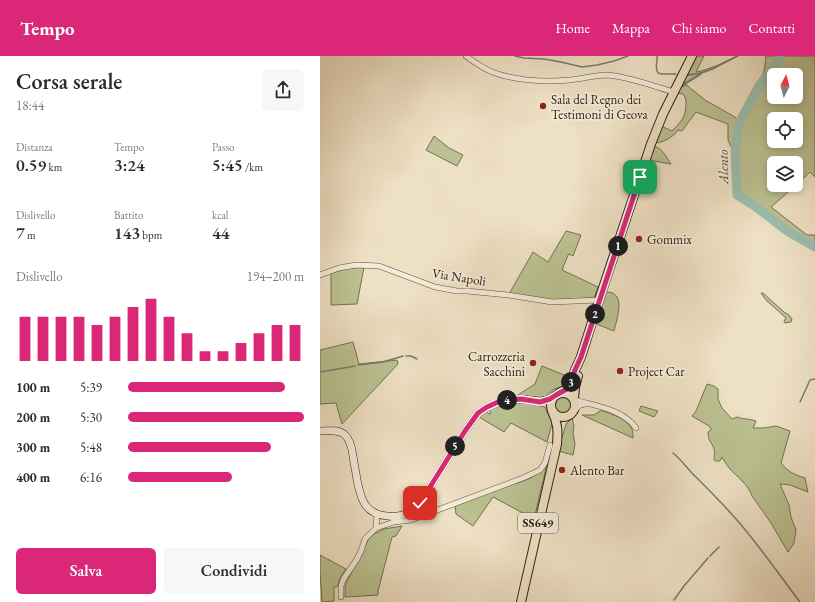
<!DOCTYPE html>
<html lang="it">
<meta charset="utf-8">
<style>
:root{--surface:#fff;--page:#f7f7f7;--text:#2b2b33;--muted:#7c7c81;--accent:#db2777}
body{margin:0;font-family:"EB Garamond",serif;background:var(--page);color:var(--text);height:100vh;display:flex;flex-direction:column;font-size:15px;white-space:nowrap}
*{box-sizing:border-box;margin:0}
p{font-size:13px;color:var(--muted)}
.icon{flex:none;width:22px;height:22px;fill:none;stroke:currentColor;stroke-width:2;stroke-linecap:round;stroke-linejoin:round}
.map{position:relative;flex:1;overflow:hidden}
.details{display:flex;flex-direction:column;background:var(--surface);width:320px}
.details>*{flex:none}
.needle{width:26px;rotate:6deg}
.buttons{position:absolute;left:447px;top:12px;display:grid;gap:8px}
.buttons a{display:grid;place-items:center;width:36px;height:36px;border-radius:6px;background:var(--surface);box-shadow:0 2px 6px #0003;font-size:20px}
.pin{position:absolute;display:grid;place-items:center;width:34px;height:34px;color:#fff;margin:-17px;border-radius:8px;box-shadow:0 2px 6px #0006}
.km{position:absolute;width:20px;height:20px;margin:-10px;border-radius:50%;background:#222;color:#fff;font-size:11px;line-height:20px;text-align:center}
.round{display:grid;place-items:center;flex:none;width:42px;height:42px;border-radius:6px;background:var(--page)}
.overview{display:flex;align-items:center;justify-content:space-between;height:68px;padding:0 16px}
h1{font-size:22px;font-weight:600;line-height:30px}
.figures{display:grid;grid-template-columns:repeat(3,1fr);gap:6px;height:68px;padding:4px 16px}
.figures div{display:grid;align-content:center}
.figures b{font-size:17px;font-weight:600}
.figures small{font-size:11px;font-weight:400}
.figures p{font-size:11px}
.chart{height:112px;padding:8px 16px}
.chart p{display:flex;justify-content:space-between}
.chart svg{width:100%;height:72px;margin-top:4px;stroke:var(--accent);stroke-width:6}
.button{display:flex;gap:8px;margin-top:auto;padding:8px 16px}
.button a{flex:1;height:46px;border-radius:6px;background:var(--accent);color:#fff;font-size:16px;font-weight:600;line-height:46px;text-align:center}
.button a+a{background:var(--page);color:var(--text)}
ul{padding:0 16px;list-style:none;font-size:13px}
li{display:grid;grid-template-columns:64px 48px 1fr;align-items:center;height:30px}
li i{height:10px;border-radius:5px;background:var(--accent)}
header{display:flex;align-items:center;gap:24px;box-sizing:border-box;height:56px;padding:0 20px;background:var(--accent);color:#fff}
header strong{font-size:19px}
nav{display:flex;gap:22px;margin-inline-start:auto;font-size:14px}
main{display:flex;flex:1;min-height:0}
.map>svg:first-child{display:block}
.green{fill:#bbc192;stroke:#747151;fill-rule:evenodd}
.lines{fill:none;stroke-linecap:round;stroke-linejoin:round}
.stream{stroke:#6f7f6f;stroke-width:1.5}
.river{stroke:#9bbeae;stroke-width:9}
.street-casing{stroke:#5e513d;stroke-width:6}
.secondary-casing{stroke:#2e2110;stroke-width:8}
.primary-casing{stroke:#2e2110;stroke-width:10}
.street{stroke:#f4ebd9;stroke-width:5}
.secondary{stroke:#f4ebd9;stroke-width:7}
.primary{stroke:#eee0c4;stroke-width:8}
.route-casing{stroke:#fff;stroke-width:8}
.route{stroke:#db2777;stroke-width:5}
.poi-dot{fill:#8f2418;stroke:#f4ebd9;stroke-width:1.5}
.labels{text-anchor:middle;dominant-baseline:central;stroke-width:3.5;stroke-linejoin:round;paint-order:stroke}
.shield{fill:#f4ebd9;stroke:#695e4c;stroke-width:1}
.shield-label{font-size:12px;font-weight:bold;fill:#2e2110}
.poi-label{font-size:13px;fill:#2e2110;stroke:#f4ebd9;text-anchor:start}
.street-label{font-size:13px;fill:#2e2110;stroke:#f4ebd9}
.water-label{font-size:14px;font-style:italic;fill:#4f503f;stroke:#f4ebd9}
</style>
<header>
<strong>Tempo</strong>
<nav><a>Home</a><a>Mappa</a><a>Chi siamo</a><a>Contatti</a></nav>
</header>
<main>
<section class="details">
<div class="overview"><div><h1>Corsa serale</h1><p>18:44</p></div><a class="round"><svg class="icon" aria-label="share" viewBox="0 0 24 24"><path d="M12 15V3M7 8l5-5 5 5M5 13v7h14v-7"/></svg></a></div>
<div class="figures">
<div><p>Distanza</p><b>0.59<small> km</small></b></div>
<div><p>Tempo</p><b>3:24</b></div>
<div><p>Passo</p><b>5:45<small> /km</small></b></div>
</div>
<div class="figures">
<div><p>Dislivello</p><b>7<small> m</small></b></div>
<div><p>Battito</p><b>143<small> bpm</small></b></div>
<div><p>kcal</p><b>44</b></div>
</div>
<div class="chart"><p><span>Dislivello</span>194–200 m</p>
<svg viewBox="0 0 160 44" preserveAspectRatio="none"><path d="M5 44V17M15 44V17M25 44V17M35 44V17M45 44V22M55 44V17M65 44V11M75 44V6M85 44V17M95 44V27M105 44V38M115 44V38M125 44V33M135 44V27M145 44V22M155 44V22"/></svg>
</div>
<ul>
<li><b>100 m</b>5:39<i style="width:89%"></i></li>
<li><b>200 m</b>5:30<i style="width:100%"></i></li>
<li><b>300 m</b>5:48<i style="width:81%"></i></li>
<li><b>400 m</b>6:16<i style="width:59%"></i></li>
</ul>
<div class="button"><a>Salva</a><a>Condividi</a></div>
</section>
<div class="map">
<svg width="495" height="546" viewBox="0 0 495 546">
<rect width="100%" height="100%" fill="#eee0c4"/>
<filter id="stains"><feTurbulence type="fractalNoise" baseFrequency=".005" numOctaves="4"/><feColorMatrix values="0 0 0 0 .2 0 0 0 0 .09 0 0 0 0 .02 0 0 0 .5 -.17"/></filter>
<radialGradient id="worn" r=".72"><stop offset=".6" stop-color="#630" stop-opacity="0"/><stop offset="1" stop-color="#630" stop-opacity=".3"/></radialGradient>
<path class="green" d="M376 0H384L376 16 381 15 396 10 417 0 393 13 381 17 360 30 365 19H372L366 18Z
M445 0H495V121L490 116 476 129V107H454V129H476L451 151 487 179H495V190L468 174 447 156 421 140 418 130 417 111V87L420 69 418 67 414 91H411L408 84V68L376 56 362 75 358 74C354 81 341 88 333 87L341 70 352 75C356 71 360 67 363 62 366 56 368 43 363 38L356 37 359 32 367 29 369 31 385 44 415 61 417 64C424 48 436 35 442 20 445 14 445 7 446 1ZM454 19H476V41H454ZM454 63H476V85H454Z
M114 80 129 92 143 99 137 110 106 94Z
M333 90C342 91 346 101 351 108L328 104Z
M323 119 334 121 333 133 320 130Z
M246 175 261 179 253 200 249 198 248 199 242 214 278 231 274 242 231 244 189 238 213 196 228 206Z
M44 211 37 248 11 249V217L29 212Z
M285 236C288 236 292 236 294 238 304 244 296 266 294 275L274 267Z
M441 237H443L464 256 469 259 472 263 471 266 465 267 464 265 466 262 446 244Z
M33 286 39 308 77 304 78 308 22 368 16 347 0 348V294Z
M222 310 249 321 245 331C233 331 231 335 224 343L198 339 215 328Z
M387 328 394 330 398 333V343L402 352 412 363 417 361C424 364 428 362 436 365L433 372H444L456 370 470 375 461 407C468 416 475 419 485 422L488 436 470 429 460 428 469 449 471 461 476 474 474 487 468 496 451 467 432 440C428 428 417 421 409 412 407 409 404 405 402 401L400 405H396L394 404C394 400 395 396 394 393 392 386 388 386 388 376L391 374V373L389 370 372 360 376 355Z
M234 349a9 9 0 1 1 18 0a9 9 0 1 1-18 0Z
M194 347H205L225 351 228 358 233 364 227 386 191 367 184 376 159 361 166 356 170 358 171 356 168 354 179 350Z
M321 350 338 355 334 361 319 355Z
M280 355H283C296 360 315 365 313 382L262 359H274Z
M252 362 254 370 253 377 255 388 253 399 238 395 246 368Z
M227 408 214 463 173 441 153 470 136 458 135 450C151 444 166 438 181 432 199 426 215 424 227 408Z
M82 470 76 480 72 481 58 535V539L25 541V531L28 523 36 508 48 484 54 478 64 473Z
M0 499 26 513 21 520 17 531H14V545L2 546 0 516Z"/>
<g class="lines">
<path class="stream" d="M195 0 204 2 224 3 241 6 262 11 277 9 294 5 308 0
M337 0C338 6 334 11 338 17L341 18H356
M366 19C387 19 400 8 418 0
M362 30 381 18
M86 300H91L97 303
M38 309 63 306 83 300
M0 316 35 310
M480 346 490 324 495 323
M353 397C362 404 368 414 376 421 392 437 408 453 422 470 443 495 461 521 480 546
M390 500 399 491
M354 544 364 530 388 502"/>
<path class="river" d="M460 0 459 3 439 30 419 67 415 96 417 139 436 151 467 175 495 191"/>
<defs>
<path id="street" d="M146 0C154 6 164 13 175 17 198 25 225 26 250 24 262 23 274 19 286 19 307 20 333 30 354 36
M0 219 19 212 36 209 59 210 115 231 137 235H147L188 239 232 246 279 244
M255 344C275 350 303 353 316 372
M254 355 260 349 265 348
M74 466 91 464 203 422 220 414 225 407 230 389
M56 472 74 466 73 464
M21 541V530L23 524 37 503 41 495 45 483 56 472 57 458"/>
<path id="secondary" d="M0 375C8 375 17 373 24 378 30 383 32 392 33 400 34 408 36 416 37 424 41 444 45 458 67 460 82 462 90 457 100 447L145 375 158 357 167 351 178 346 189 344 201 343 220 345 227 344 233 341"/>
<path id="primary" d="M231 349a12 12 0 1 1 24 0a12 12 0 1 1-24 0Z
M239 337 247 333 251 328 255 314 261 301 279 244 331 88 343 58 372 0
M254 343 255 331 258 320
M201 546 237 388C238 375 238 367 232 355"/>
</defs>
<use href="#street" class="street-casing"/>
<use href="#secondary" class="secondary-casing"/>
<use href="#primary" class="primary-casing"/>
<use href="#street" class="street"/>
<use href="#secondary" class="secondary"/>
<use href="#primary" class="primary"/>
</g>
<g class="lines">
<defs>
<path id="route" d="M100 447 145 375 158 357 167 351 178 346 189 344 201 343 220 346 230 343 236 339 247 333 249 330 255 314 261 301 320 121"/>
</defs>
<use href="#route" class="route-casing"/>
<use href="#route" class="route"/>
</g>
<g class="poi-dot">
<circle cx="223" cy="50" r="4"/>
<circle cx="319" cy="183" r="4"/>
<circle cx="213" cy="307" r="4"/>
<circle cx="300" cy="315" r="4"/>
<circle cx="242" cy="414" r="4"/>
</g>
<g class="labels">
<rect class="shield" x="198" y="457" width="40" height="20" rx="3"/>
<g class="shield-label">
<text x="218" y="467">SS649</text>
</g>
<g class="poi-label">
<text x="231" y="43">Sala del Regno dei<tspan x="231" dy="15">Testimoni di Geova</tspan></text>
<text x="327" y="183">Gommix</text>
<text x="205" y="300" text-anchor="end">Carrozzeria<tspan x="205" dy="15">Sacchini</tspan></text>
<text x="308" y="315">Project Car</text>
<text x="250" y="414">Alento Bar</text>
</g>
<g class="street-label">
<text transform="translate(139 221) rotate(9)">Via Napoli</text>
</g>
<g class="water-label">
<text transform="translate(403 111) rotate(-91)">Alento</text>
</g>
</g>
<rect width="100%" height="100%" filter="url(#stains)"/>
<rect width="100%" height="100%" fill="url(#worn)"/>
</svg>
<div class="buttons">
<a><svg class="needle" viewBox="-14 -14 28 28"><path d="M0-13l5 13h-10z" fill="#e53935"/><path d="M0 13l5-13h-10z" fill="#7c7c81"/></svg></a>
<a><svg class="icon" aria-label="locate" viewBox="0 0 24 24"><circle cx="12" cy="12" r="6"/><path d="M12 2v4M12 18v4M2 12h4M18 12h4"/></svg></a>
<a><svg class="icon" aria-label="layers" viewBox="0 0 24 24"><path d="M12 4l9 5-9 5-9-5zM3 14l9 5 9-5"/></svg></a>
</div>
<div class="pin" style="left:320px;top:121px;background:#1e9e55"><svg class="icon" aria-label="arrive" viewBox="0 0 24 24"><path d="M6 21V4h12l-3 4 3 4H6"/></svg></div>
<div class="pin" style="left:100px;top:447px;background:#d93025"><svg class="icon" aria-label="check" viewBox="0 0 24 24"><path d="M5 12l5 5 9-10"/></svg></div>
<b class="km" style="left:298px;top:190px">1</b>
<b class="km" style="left:275px;top:258px">2</b>
<b class="km" style="left:251px;top:326px">3</b>
<b class="km" style="left:187px;top:344px">4</b>
<b class="km" style="left:135px;top:390px">5</b>
</div>
</main>
